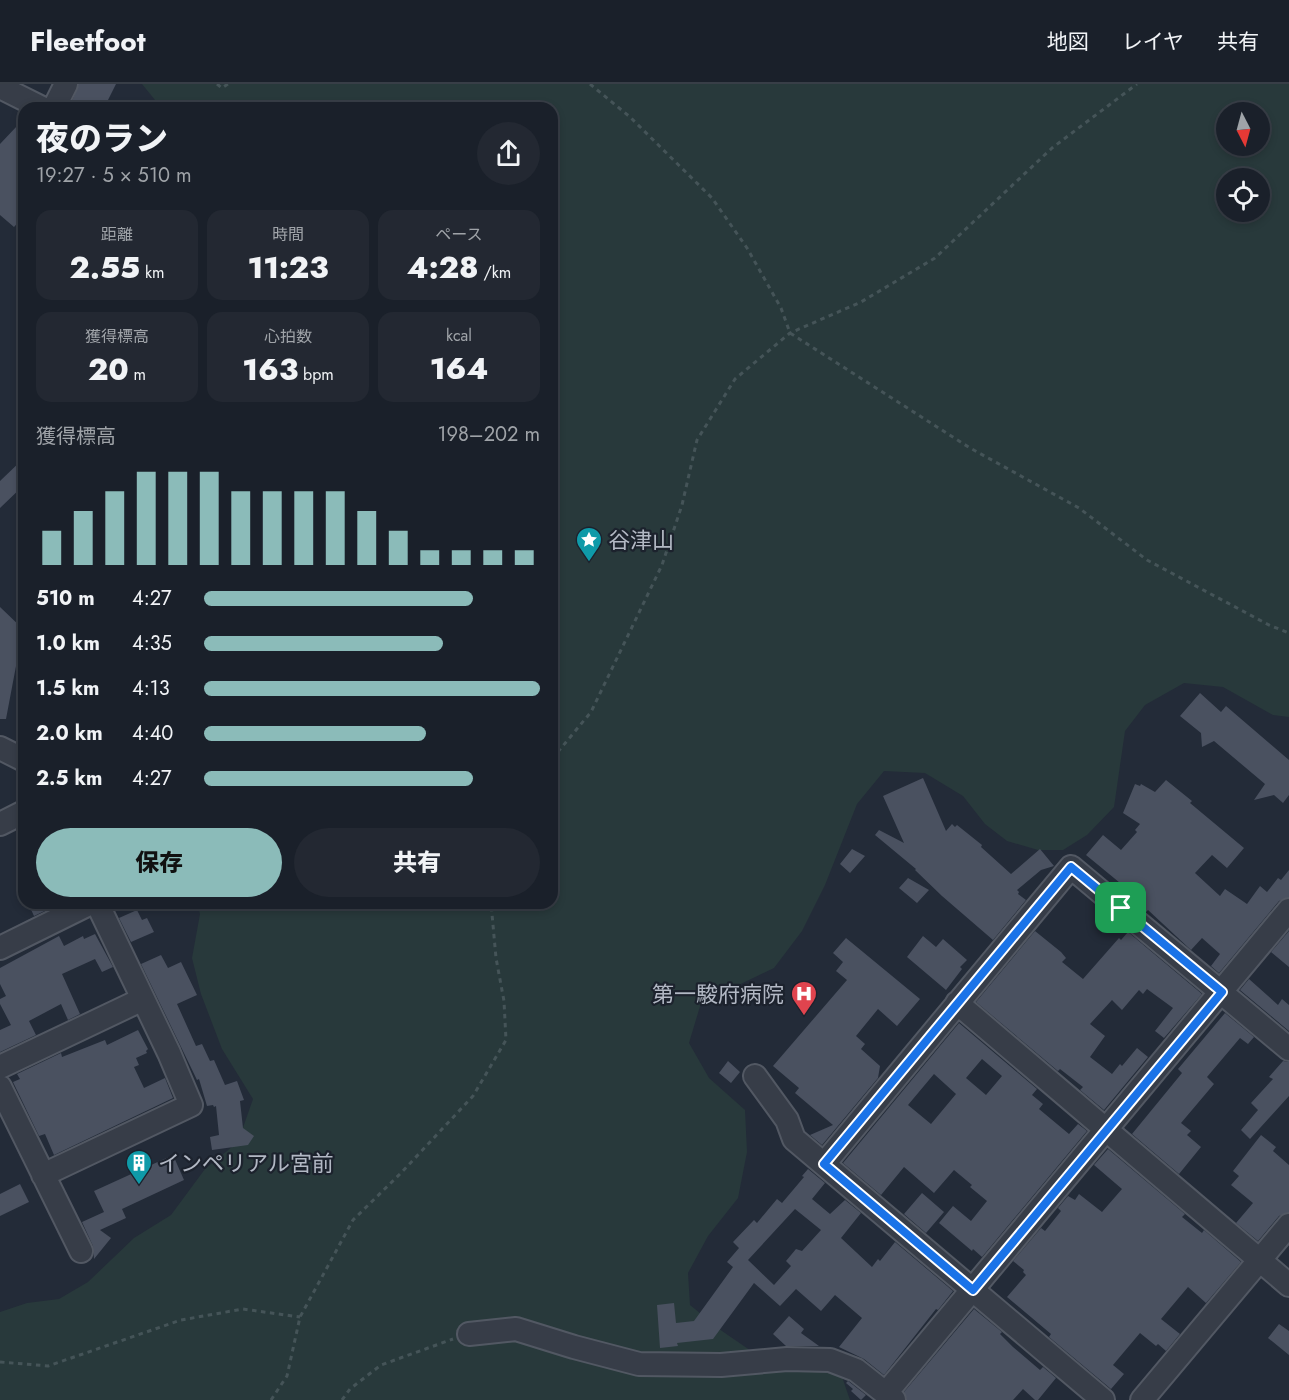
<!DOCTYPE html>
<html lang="ja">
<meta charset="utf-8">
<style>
:root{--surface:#1a202a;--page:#232832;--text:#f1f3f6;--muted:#9fa3a8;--line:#383e47;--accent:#8bbbb9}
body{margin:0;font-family:Jost,"Noto Sans JP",sans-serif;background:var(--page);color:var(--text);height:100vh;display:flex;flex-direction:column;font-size:22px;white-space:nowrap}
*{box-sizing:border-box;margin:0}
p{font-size:20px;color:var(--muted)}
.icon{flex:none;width:33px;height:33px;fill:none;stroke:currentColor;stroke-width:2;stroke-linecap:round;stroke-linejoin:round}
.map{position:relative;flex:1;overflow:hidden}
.panel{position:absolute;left:18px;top:18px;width:540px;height:807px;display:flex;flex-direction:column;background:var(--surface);border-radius:18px;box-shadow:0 3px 9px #0003,0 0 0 2px var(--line)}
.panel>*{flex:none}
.needle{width:39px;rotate:174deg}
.fabs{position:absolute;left:1216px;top:18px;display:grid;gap:12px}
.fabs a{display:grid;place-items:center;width:54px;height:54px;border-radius:50%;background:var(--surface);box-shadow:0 3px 9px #0003,0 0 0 2px var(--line);font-size:30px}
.pin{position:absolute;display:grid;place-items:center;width:51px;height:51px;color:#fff;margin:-26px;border-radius:12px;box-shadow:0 3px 9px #0006}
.round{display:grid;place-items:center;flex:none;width:63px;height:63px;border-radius:32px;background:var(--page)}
.overview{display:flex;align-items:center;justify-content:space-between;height:102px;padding:0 18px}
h1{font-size:33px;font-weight:800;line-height:45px}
.metrics{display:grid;grid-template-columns:repeat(3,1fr);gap:9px;height:102px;padding:6px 18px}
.metrics div{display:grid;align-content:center;border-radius:15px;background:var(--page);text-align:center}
.metrics b{font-size:30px;font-weight:800}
.metrics small{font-size:16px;font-weight:400}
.metrics p{font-size:16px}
.chart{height:168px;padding:12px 18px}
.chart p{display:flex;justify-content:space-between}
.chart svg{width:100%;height:108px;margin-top:6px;stroke:var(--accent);stroke-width:6}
.action{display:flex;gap:12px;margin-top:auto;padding:12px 18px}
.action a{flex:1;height:69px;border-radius:36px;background:var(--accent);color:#111;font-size:24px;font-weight:800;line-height:69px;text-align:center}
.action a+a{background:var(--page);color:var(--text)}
ul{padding:0 18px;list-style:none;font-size:20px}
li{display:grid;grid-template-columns:96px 72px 1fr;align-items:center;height:45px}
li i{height:15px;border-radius:8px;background:var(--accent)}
header{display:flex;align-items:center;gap:36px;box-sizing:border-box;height:84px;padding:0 30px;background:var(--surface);border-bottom:2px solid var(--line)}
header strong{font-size:28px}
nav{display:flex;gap:33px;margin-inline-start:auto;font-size:21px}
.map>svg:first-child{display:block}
.green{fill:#28393b;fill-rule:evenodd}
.building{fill:#4a5160;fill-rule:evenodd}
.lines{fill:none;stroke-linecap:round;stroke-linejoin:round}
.minor-casing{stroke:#525863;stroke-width:26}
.path{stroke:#455458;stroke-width:3;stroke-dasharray:4.5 4.5;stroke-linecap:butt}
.minor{stroke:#373d48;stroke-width:22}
.route-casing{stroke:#fff;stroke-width:12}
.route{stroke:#1a73e8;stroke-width:8}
.labels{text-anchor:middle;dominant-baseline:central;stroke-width:4.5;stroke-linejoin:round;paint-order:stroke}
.poi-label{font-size:22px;fill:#b2b8c4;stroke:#1c222d;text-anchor:start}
</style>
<header>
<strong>Fleetfoot</strong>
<nav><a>地図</a><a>レイヤ</a><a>共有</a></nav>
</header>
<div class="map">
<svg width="1289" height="1316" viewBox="0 0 1289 1316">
<rect width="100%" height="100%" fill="#232b38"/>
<path class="green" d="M142 0H1289V633L1273 631 1223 603 1184 599 1145 621 1125 647 1114 723 1087 751 1063 766H1038L1007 757 985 740 963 712 925 689 884 687 857 720 825 801 802 847 774 884 701 919 689 959 709 994 745 1026 747 1068 738 1114 708 1152 688 1189 690 1221 722 1247 757 1271 840 1287 850 1316H0V1228L27 1219 59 1215 88 1198 134 1154 171 1131 205 1085 238 1058 253 1015 222 965 201 910 192 874 200 830 197 819H552V24H158L155 16ZM1227 28H1260V62H1227ZM1227 94H1260V128H1227Z"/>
<path class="building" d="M79 0H116L104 24H86L72 17Z
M17 42 24 49V132L14 143 0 131V60Z
M24 374V401L0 424V397Z
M0 523 23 545 6 635H0Z
M1200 609 1221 628 1226 622 1289 676V711L1283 719 1274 711 1254 716 1265 700 1214 657 1202 663 1201 649 1180 632Z
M923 694 946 747 952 740 955 743 957 741 982 761 981 763 1011 790 1040 765 1054 782 1041 786 1017 806 1019 808 1018 810 1026 816 993 856 942 812 915 786 916 785 875 751 879 746 904 759 883 712Z
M1166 696 1192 717 1190 719 1244 764 1227 784 1212 771 1195 789 1220 812 1225 805 1247 820 1260 802 1267 808 1278 794 1281 796 1289 786V813L1279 817 1219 889 1211 882 1220 870 1202 854 1191 866 1148 826 1146 828 1127 812 1131 808 1086 771 1103 751 1121 766 1137 748 1135 746 1140 740 1123 729 1135 700 1140 702 1141 700 1155 708Z
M852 765 865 772 850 789 840 780Z
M908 794 929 806 917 819 899 804Z
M28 819H61L34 832Z
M137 826 142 836 147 834 154 848 131 858 119 834Z
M1035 847 1061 868 1066 874 1062 878 1083 895 1119 854 1121 856 1128 848 1202 910 1164 954 1155 947 1173 924 1147 905 1143 910 1139 906 1122 926 1112 916 1090 940 1105 952 1090 973 1112 990 1120 980 1122 982 1137 964 1148 973 1104 1026 1080 1006 1083 1003 1060 985 1058 987 976 918Z
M1289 847V883L1271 868Z
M95 850 113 883 102 888 95 875 62 890 80 930 68 936 61 920 29 937 36 951 0 968V946L11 941 0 920V915L6 912 0 900V884L59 852 64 862 83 852 84 855Z
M923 852 936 863 943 855 967 876 960 883 962 885 946 906 907 873Z
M846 854 920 915 897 942 878 925 856 952 865 960 861 965 880 982 878 994 822 1061 810 1051 833 1041 795 1009 799 1004 773 982 847 896 836 887 843 878 833 869Z
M161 871 168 884 181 878 197 911 177 920 196 962 202 960 210 977 214 976 225 1001 237 997 244 1016 240 1017 243 1044 254 1052 248 1061 212 1066 210 1053 219 1051 216 1022 214 1023 213 1021 207 1022 199 995 197 996 141 880Z
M1249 895 1278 921 1282 915 1289 921V947L1240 906Z
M1225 929 1254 953 1248 960 1240 954 1207 993 1214 1000 1181 1039 1191 1047 1187 1051 1201 1063 1179 1090 1132 1050 1182 989 1178 985Z
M959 939 1037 1005 1032 1011 1043 1020 1039 1025 1069 1050 1078 1040 1087 1047 982 1173 973 1165 972 1167 939 1139 953 1122 971 1137 987 1117 970 1103 972 1101 954 1086 934 1109 904 1083 881 1111 843 1079ZM982 975 1002 992 986 1011 966 994ZM934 990 956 1010 931 1040 908 1021Z
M138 946 148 965 146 967 147 969 136 974 139 981 134 983 144 1004 165 994 173 1014 54 1071 45 1050 39 1052 13 998 20 995 17 990 61 969 62 973 105 956 107 961Z
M728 977 740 988 731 999 719 989Z
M1283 977 1289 978V1012L1250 1055 1241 1046 1258 1026 1251 1019 1273 995 1269 993Z
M1261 1051 1276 1063 1273 1067 1289 1081V1128L1279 1132 1258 1157 1236 1139 1253 1119 1231 1101 1239 1092 1233 1087Z
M1108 1065 1185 1130 1182 1133 1202 1149 1204 1146 1241 1178 1206 1219 1188 1203 1161 1235 1180 1250 1166 1267 1158 1260 1156 1262 1140 1249 1113 1281 1124 1290 1111 1305 1049 1253 1051 1250 1007 1213 1026 1191 1023 1188 1024 1186 1013 1177 1041 1144 1045 1147 1061 1127 1058 1124 1068 1112 1075 1116 1079 1110 1102 1128 1122 1105 1094 1081Z
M173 1071 184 1096 122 1125 126 1134 100 1146 111 1154 94 1175 93 1162 82 1138 104 1128 94 1107Z
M808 1085 825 1099 812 1115 830 1130 845 1116 861 1129 841 1154 872 1183 878 1175 880 1177 895 1158 953 1207 938 1226 936 1225 884 1291 864 1275 839 1263 862 1234 835 1211 821 1227 796 1205 780 1222 754 1199 713 1255 677 1259 678 1262 660 1264 657 1221 674 1219 676 1239 694 1237 733 1183 727 1178 739 1164 733 1158 754 1136 757 1139 777 1115 782 1119 804 1093 802 1092ZM795 1125 821 1146 802 1167 796 1165 786 1177 791 1182 774 1201 748 1176Z
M20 1100 29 1118 0 1132V1110Z
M922 1109 944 1128 926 1149 904 1130Z
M974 1225 1002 1248 1000 1250 1013 1263 1040 1286 1043 1283 1056 1294 1038 1316H1035L1023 1305 1013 1316H907L904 1308Z
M789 1232 804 1245 801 1249 819 1262H786L773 1250Z
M1279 1240 1289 1247V1271L1268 1254Z
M848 1297 866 1311 861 1316 851 1307 853 1305 846 1299Z"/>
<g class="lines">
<defs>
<path id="minor" d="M0 3 42 24
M54 24 66 0
M0 664 24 676
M0 740 24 728
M0 864 91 819
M957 919 1289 1201
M0 983 143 915
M755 992 787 1036 794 1055 1103 1316
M0 1003 81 1167
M824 1080 1071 783 1289 965
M43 1091 191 1021 169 969 97 819
M469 1250 516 1245 574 1263 639 1280 721 1281 787 1275 830 1276 856 1286 894 1316
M886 1309 1289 826
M1142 1316 1289 1141"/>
</defs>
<use href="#minor" class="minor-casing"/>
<path class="path" d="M217 0 222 4 228 0
M590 0 630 33 712 114 747 164 781 224 790 249 970 364 1079 424 1147 476 1269 541 1289 549
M552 675 591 628 662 481 682 421 697 356 735 295 790 249 861 218 935 174 1052 64 1137 0
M0 1278 48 1282 181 1236 243 1225 300 1233
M271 1316 287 1292 300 1233 353 1136 401 1089 473 1012 506 956 504 917 496 874 491 819
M342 1316 350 1305 381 1281 453 1255"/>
<use href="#minor" class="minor"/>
</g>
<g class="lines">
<defs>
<path id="route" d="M1071 783 1222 908 973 1206 824 1080Z"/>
</defs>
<use href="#route" class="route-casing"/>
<use href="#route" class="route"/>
</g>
<defs>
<symbol id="sight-pin" viewBox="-11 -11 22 30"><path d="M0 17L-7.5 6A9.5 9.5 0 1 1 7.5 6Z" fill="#0f9aa8" stroke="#1c222d"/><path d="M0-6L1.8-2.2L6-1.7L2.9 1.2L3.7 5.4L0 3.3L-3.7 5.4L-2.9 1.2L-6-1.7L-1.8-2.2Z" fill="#fff"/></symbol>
<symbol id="hospital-pin" viewBox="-11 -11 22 30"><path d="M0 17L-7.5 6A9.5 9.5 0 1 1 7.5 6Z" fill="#e0444e" stroke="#1c222d"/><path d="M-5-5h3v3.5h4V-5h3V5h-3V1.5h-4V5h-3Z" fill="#fff"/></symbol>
<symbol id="building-pin" viewBox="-11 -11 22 30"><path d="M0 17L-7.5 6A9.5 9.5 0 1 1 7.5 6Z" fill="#0f9aa8" stroke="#1c222d"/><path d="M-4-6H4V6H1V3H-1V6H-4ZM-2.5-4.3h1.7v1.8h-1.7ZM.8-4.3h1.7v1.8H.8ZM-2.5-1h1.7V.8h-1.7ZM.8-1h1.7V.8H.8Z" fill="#fff"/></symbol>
</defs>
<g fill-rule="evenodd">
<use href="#sight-pin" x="574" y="441" width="30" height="40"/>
<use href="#hospital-pin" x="789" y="895" width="30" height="40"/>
<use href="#building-pin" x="124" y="1064" width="30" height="40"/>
</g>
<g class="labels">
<g class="poi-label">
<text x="608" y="456">谷津山</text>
<text x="784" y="910" text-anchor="end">第一駿府病院</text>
<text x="158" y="1079">インペリアル宮前</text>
</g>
</g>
</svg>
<div class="fabs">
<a><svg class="needle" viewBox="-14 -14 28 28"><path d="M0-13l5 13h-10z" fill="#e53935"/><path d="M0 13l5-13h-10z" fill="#9fa3a8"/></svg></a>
<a><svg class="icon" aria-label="locate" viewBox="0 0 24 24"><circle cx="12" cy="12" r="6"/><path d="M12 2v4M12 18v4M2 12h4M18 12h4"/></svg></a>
</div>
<div class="pin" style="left:1121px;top:824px;background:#1e9e55"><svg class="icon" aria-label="arrive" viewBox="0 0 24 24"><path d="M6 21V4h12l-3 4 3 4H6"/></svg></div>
<section class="panel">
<div class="overview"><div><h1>夜のラン</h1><p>19:27 · 5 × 510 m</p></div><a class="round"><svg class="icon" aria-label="share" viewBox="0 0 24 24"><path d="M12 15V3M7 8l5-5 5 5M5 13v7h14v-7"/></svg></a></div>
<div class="metrics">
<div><p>距離</p><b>2.55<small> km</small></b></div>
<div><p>時間</p><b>11:23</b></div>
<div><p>ペース</p><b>4:28<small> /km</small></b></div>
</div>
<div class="metrics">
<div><p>獲得標高</p><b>20<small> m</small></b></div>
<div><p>心拍数</p><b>163<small> bpm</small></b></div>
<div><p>kcal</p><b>164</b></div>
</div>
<div class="chart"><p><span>獲得標高</span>198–202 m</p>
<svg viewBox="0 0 160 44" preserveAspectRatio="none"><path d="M5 44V30M15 44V22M25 44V14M35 44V6M45 44V6M55 44V6M65 44V14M75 44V14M85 44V14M95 44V14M105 44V22M115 44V30M125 44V38M135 44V38M145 44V38M155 44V38"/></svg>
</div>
<ul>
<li><b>510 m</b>4:27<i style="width:80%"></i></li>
<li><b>1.0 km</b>4:35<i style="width:71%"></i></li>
<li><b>1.5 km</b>4:13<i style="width:100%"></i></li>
<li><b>2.0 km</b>4:40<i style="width:66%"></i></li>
<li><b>2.5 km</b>4:27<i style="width:80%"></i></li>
</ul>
<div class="action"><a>保存</a><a>共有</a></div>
</section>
</div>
